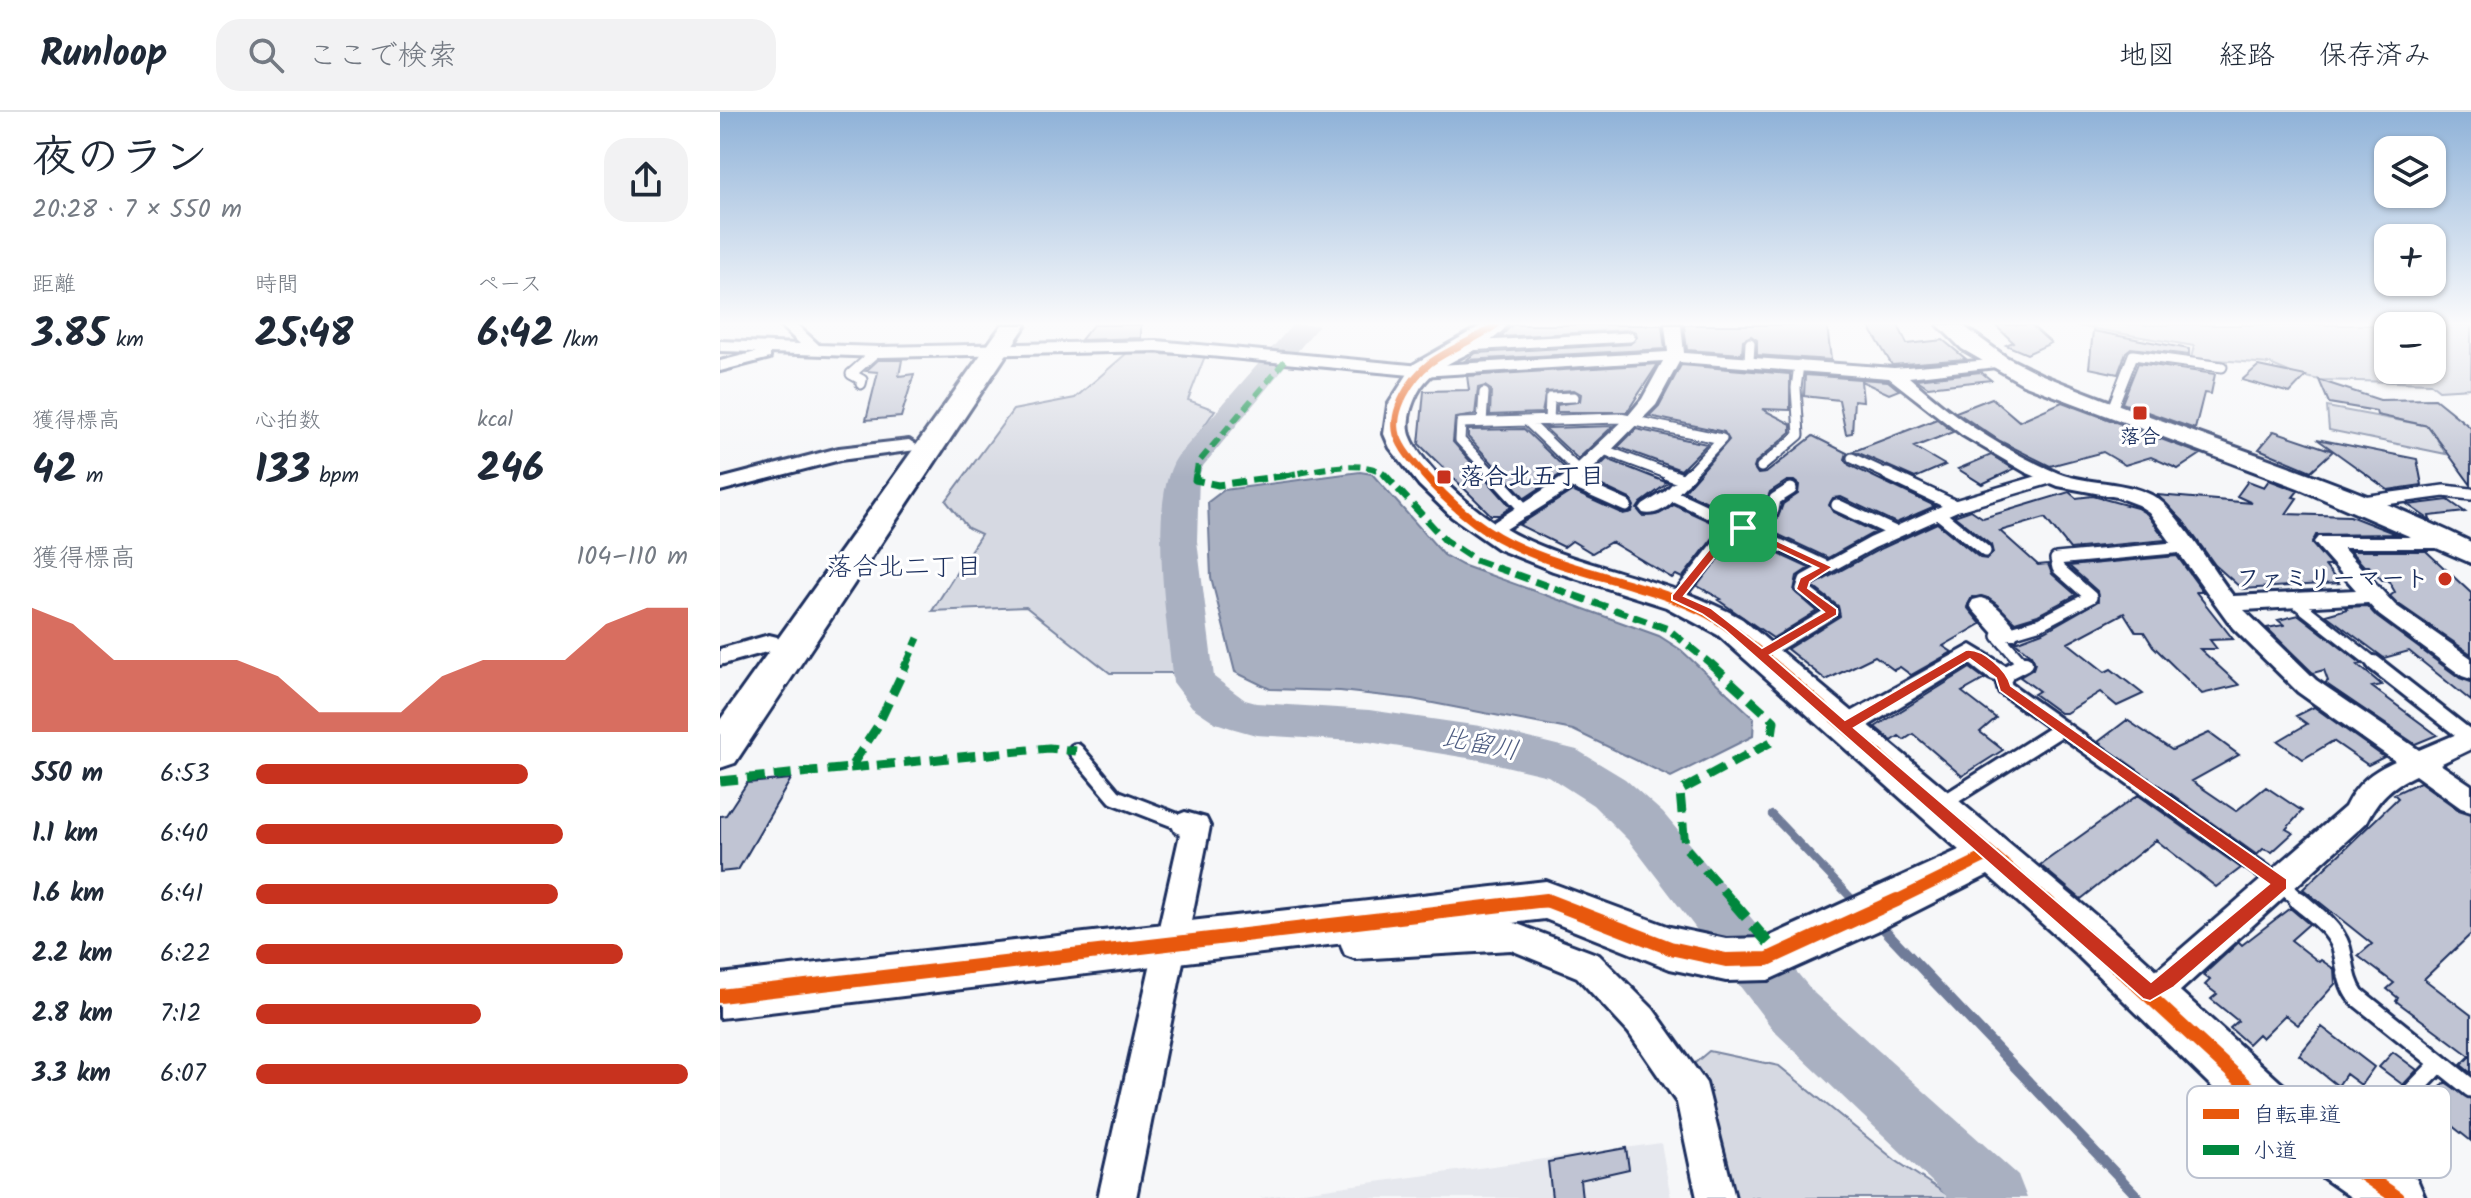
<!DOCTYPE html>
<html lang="ja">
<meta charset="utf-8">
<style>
:root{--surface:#fff;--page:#f2f2f3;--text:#1f2937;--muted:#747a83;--line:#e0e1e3;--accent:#c8321e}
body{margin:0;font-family:Kalam,"Klee One",sans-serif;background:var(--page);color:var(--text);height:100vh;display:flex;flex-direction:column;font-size:30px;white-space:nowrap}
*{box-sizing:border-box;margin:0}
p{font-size:26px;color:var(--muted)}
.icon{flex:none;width:44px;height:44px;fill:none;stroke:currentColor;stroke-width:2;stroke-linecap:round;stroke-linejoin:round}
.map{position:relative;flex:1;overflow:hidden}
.sheet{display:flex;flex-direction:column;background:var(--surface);width:720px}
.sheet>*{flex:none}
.buttons{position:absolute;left:1654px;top:24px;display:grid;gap:16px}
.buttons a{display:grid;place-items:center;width:72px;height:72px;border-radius:16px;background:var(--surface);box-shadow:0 2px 6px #0004;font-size:40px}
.pin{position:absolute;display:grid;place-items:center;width:68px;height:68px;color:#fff;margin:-34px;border-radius:16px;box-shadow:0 4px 12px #0006}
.round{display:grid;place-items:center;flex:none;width:84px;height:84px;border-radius:24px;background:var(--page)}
.summary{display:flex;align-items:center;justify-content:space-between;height:136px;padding:0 32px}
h1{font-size:44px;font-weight:700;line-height:60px}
.metrics{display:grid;grid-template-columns:repeat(3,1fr);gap:12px;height:136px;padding:8px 32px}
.metrics div{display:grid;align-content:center}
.metrics b{font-size:40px;font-weight:700}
.metrics small{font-size:22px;font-weight:400}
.metrics p{font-size:22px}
.chart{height:224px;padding:16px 32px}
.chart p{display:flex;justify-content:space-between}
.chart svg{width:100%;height:144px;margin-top:8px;fill:var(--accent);opacity:.7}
ul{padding:0 32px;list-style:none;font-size:26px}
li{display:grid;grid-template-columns:128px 96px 1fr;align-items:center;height:60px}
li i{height:20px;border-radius:10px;background:var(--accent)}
header{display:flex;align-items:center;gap:48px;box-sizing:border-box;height:112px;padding:0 40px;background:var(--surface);border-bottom:2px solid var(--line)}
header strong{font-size:38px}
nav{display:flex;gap:44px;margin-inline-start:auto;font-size:28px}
.search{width:560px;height:72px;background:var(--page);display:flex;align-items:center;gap:20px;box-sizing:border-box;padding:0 28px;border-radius:24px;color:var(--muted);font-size:30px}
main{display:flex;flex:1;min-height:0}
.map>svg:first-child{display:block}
.built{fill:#e6e8ee}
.green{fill:#d6d9e2;stroke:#7884a0;stroke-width:2;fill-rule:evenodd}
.water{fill:#a9b0c1;stroke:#707c99;stroke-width:2}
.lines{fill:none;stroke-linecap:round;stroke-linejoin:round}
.stream-far1{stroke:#707c99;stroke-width:8}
.stream{stroke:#707c99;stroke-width:10}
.river{fill:#a9b0c1;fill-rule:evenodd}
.building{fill:#c0c4d3;stroke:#1b2f5e;stroke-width:2}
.lane-far3-casing{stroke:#1b2f5e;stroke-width:13}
.lane-far2-casing{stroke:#1b2f5e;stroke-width:16}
.lane-far1-casing{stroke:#1b2f5e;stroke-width:20}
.lane-casing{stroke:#1b2f5e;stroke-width:23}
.street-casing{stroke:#1b2f5e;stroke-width:6}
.secondary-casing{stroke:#1b2f5e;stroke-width:6}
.primary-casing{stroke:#1b2f5e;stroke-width:6}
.lane-far3{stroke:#fff;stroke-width:9}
.lane-far2{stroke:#fff;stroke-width:11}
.lane-far1{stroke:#fff;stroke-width:14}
.lane{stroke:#fff;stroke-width:17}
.street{fill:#fff;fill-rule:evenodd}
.secondary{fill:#fff;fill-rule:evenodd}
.primary{fill:#fff;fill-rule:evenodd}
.quiet-far3{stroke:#00873e;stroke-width:6;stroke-dasharray:11 6;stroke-linecap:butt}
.quiet-far2{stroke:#00873e;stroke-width:7;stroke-dasharray:14 7;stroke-linecap:butt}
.quiet-far1{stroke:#00873e;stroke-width:9;stroke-dasharray:18 9;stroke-linecap:butt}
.quiet{stroke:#00873e;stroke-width:11;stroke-dasharray:23 11;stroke-linecap:butt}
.cycleway-far3-casing{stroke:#fff;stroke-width:11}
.cycleway-far2-casing{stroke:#fff;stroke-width:14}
.cycleway-far1-casing{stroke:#fff;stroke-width:16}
.cycleway-casing{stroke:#fff;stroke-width:19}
.cycleway-far3{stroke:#e8590c;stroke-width:7}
.cycleway-far2{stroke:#e8590c;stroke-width:9}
.cycleway-far1{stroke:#e8590c;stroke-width:11}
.cycleway{stroke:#e8590c;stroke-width:14}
.route{fill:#c8321e;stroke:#fff;stroke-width:2;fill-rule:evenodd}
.poi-dot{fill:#c8321e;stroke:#fff;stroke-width:3}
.labels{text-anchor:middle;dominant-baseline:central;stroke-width:6;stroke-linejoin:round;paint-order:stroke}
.far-poi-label{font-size:20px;font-weight:bold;fill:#1b2f5e;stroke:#fff}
.poi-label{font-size:24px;font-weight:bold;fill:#1b2f5e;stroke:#fff;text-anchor:start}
.neighbourhood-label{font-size:26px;fill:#1b2f5e;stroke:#fff}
.water-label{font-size:26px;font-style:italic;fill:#4d5c81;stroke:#fff}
.key{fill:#fff;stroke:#bbc1cf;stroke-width:2}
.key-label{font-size:22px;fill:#1b2f5e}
</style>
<header>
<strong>Runloop</strong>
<div class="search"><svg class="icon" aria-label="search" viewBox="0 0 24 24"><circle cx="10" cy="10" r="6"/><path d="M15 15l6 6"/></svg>ここで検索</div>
<nav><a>地図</a><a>経路</a><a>保存済み</a></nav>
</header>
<main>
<section class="sheet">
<div class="summary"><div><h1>夜のラン</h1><p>20:28 · 7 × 550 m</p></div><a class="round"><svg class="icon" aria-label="share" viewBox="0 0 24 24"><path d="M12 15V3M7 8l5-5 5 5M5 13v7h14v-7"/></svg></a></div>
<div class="metrics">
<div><p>距離</p><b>3.85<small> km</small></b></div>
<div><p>時間</p><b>25:48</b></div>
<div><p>ペース</p><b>6:42<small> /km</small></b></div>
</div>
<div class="metrics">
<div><p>獲得標高</p><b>42<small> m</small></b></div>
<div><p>心拍数</p><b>133<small> bpm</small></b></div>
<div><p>kcal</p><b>246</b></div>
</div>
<div class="chart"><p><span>獲得標高</span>104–110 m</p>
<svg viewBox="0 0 160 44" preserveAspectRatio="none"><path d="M0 44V6L10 11L20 22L30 22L40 22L50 22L60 27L70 38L80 38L90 38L100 27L110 22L120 22L130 22L140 11L150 6L160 6V44z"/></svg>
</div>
<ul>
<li><b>550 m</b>6:53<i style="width:63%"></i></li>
<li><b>1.1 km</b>6:40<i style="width:71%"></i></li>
<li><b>1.6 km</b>6:41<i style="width:70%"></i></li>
<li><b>2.2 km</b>6:22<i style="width:85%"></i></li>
<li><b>2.8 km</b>7:12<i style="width:52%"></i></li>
<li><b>3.3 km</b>6:07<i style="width:100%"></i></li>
</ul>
</section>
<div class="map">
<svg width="1751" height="1086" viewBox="0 0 1751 1086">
<rect width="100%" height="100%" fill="#f6f7f9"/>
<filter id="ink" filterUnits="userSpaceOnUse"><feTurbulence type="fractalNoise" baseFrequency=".0125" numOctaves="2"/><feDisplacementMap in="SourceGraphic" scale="16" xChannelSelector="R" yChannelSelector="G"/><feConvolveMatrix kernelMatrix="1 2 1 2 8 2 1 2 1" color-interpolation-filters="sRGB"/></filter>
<g filter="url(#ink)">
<path class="built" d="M941 1031 951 1086H539Z"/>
<path class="green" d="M1352 213H1751V276L1719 278 1710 271 1600 268 1576 263 1550 252 1471 246 1474 234ZM1668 214H1712V258H1668Z
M407 241 485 244 468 288 495 298 449 366 453 561H390L306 495 212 499 261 422 248 416 226 389 293 298 355 286Z
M1607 295 1709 314 1751 332 1718 329 1726 342 1609 318Z
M989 939 1059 954 1175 1048 1232 1086H987L962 962Z"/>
<path class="water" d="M640 360 652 362 724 443 742 453 939 524 961 538 1034 606 1033 624 951 665 853 618 692 587 620 579 550 577 515 560 491 465 488 390 504 378Z"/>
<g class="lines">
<path class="stream-far1" d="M1052 703 1134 789"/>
<path class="stream" d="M1163 816 1419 1086"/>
<path class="river" d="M572 213H599L483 354 479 363 477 429 494 565 525 588 536 591 649 598 760 614 857 638 905 667 943 701 1095 882 1298 1063 1307 1086H1229L1055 920 909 729 873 693 828 664 760 648 649 630 536 623 511 616 496 611 472 595 453 570C448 517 427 389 457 345Z"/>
</g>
<path class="building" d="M373 213H421V226L361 228Z
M792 213H942L945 237 746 248 756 241 910 232 917 225 916 220 910 218 780 225Z
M964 213H1107L1111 248 1037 243V228L1031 224 1023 228 1022 242 967 238Z
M1148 213H1178L1187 232 1223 228 1246 247 1172 253Z
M1275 213H1311L1331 231 1307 242 1286 233 1293 230Z
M1373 219 1469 237V243L1411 236 1406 240 1398 262 1369 256Z
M158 248H182L179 264 194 262 181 305 146 308 158 260 146 259Z
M1418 251 1495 262 1491 282 1484 281 1475 317 1402 291Z
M938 252 907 300H837V293L860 289 861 282 854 278 826 280 822 301 770 303 771 278 765 274 758 276 755 303 735 306 733 330 791 395 779 403H771L699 332 704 279 749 278 747 264Z
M961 253 1070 262V298L1042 297 1071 312V320L1036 350 1034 356 1038 362 1046 361 1093 324 1127 341 1125 347 1129 353 1215 394 1176 411 1121 385 1113 386 1109 393 1113 400 1155 420 1108 446 1042 415 1058 405 1063 392 1078 382 1079 373 1074 369H1067L1050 380 1045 393 1023 407 964 379 1009 328 1004 320 929 304 939 294Z
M1538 254 1586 264 1570 281 1522 268Z
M1261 260 1271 268 1208 275 1196 267Z
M1085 263 1168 269 1179 278 1169 282 1141 269 1143 289 1134 288 1132 321 1126 322 1119 288 1084 284Z
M1599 268 1660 288 1715 287 1751 316V373L1708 314 1657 303 1656 299 1609 291Z
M1272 286 1299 309 1342 290 1481 342 1458 357 1431 345 1405 353 1383 340 1330 354 1280 329 1236 300Z
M1217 307 1233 320 1194 335 1225 353 1195 366 1134 339Z
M893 314 858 347 825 316H829Z
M804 317 847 358 805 386 748 325V318Z
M916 317 987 332 961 358 898 335Z
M1554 319 1613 339 1591 359 1539 337Z
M1597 327 1697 347 1702 373 1668 378Z
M1271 343 1294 357 1262 372 1238 357Z
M887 347 948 371 921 391 917 397 923 404 939 402 954 393 1006 417 993 426 962 466 956 463 952 466 891 430 872 441 852 429 844 435 799 413 852 379 903 402 912 400 914 394 910 387 867 367Z
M1549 368 1578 379 1573 385 1577 386 1566 402 1630 404 1676 422 1596 423 1592 432 1611 454H1605L1619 471 1522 477 1495 453 1463 409 1437 383 1532 391 1517 384 1528 369 1544 375Z
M1349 380 1356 386 1373 384 1417 396 1427 402 1446 428 1350 437 1325 406 1280 419 1318 453 1328 452 1332 462 1356 483 1318 503 1295 510 1268 486 1252 485 1247 495 1261 512 1223 534 1232 540 1191 563 1180 555 1174 558 1155 544 1106 568 1067 537 1120 504 1118 494 1092 474 1156 439 1217 411 1260 446 1267 447 1273 441 1271 433 1234 404 1251 398 1263 406Z
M1728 388 1745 400 1709 404 1710 408 1688 393Z
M1024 426 1089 456 1077 464 1074 479 1097 499 1053 526 998 488 1001 487 977 474 1006 437Z
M1630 439H1706L1751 481V542L1677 491 1670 484 1675 480 1668 468H1662L1649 454H1644Z
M1457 444 1483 480H1476L1513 527 1490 528 1497 537H1480L1519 573 1482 582 1433 534 1424 520H1416L1404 501 1348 531 1385 560 1391 557 1423 582 1397 594 1380 580 1346 601H1340L1314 582 1319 579 1300 565 1313 557 1315 551 1311 543 1295 530 1325 519 1378 489 1377 479 1349 454Z
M1647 494 1657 505 1740 566 1751 570V589L1689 539 1664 546 1606 503 1627 497 1625 495Z
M1579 503 1642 552 1638 553 1662 573 1652 575 1717 623 1695 632 1605 571 1608 569 1604 558 1593 561 1547 516 1564 513 1558 508Z
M1250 556 1265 567 1242 580 1276 606 1260 620 1283 638 1242 664 1193 622 1184 628 1179 624 1172 629 1155 615Z
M1594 595 1664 645 1648 653 1613 629 1583 647 1558 629 1587 612 1576 604Z
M1407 608 1452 638 1489 621 1519 643 1472 669 1516 699 1546 675 1582 699 1566 717 1573 721 1552 740 1543 737 1537 743 1378 630Z
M71 667 18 758 0 760V704L6 703 27 671Z
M1700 670 1739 698 1751 702V822L1704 867 1751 903V961L1741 953 1750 944 1676 889 1678 886 1667 877 1674 871 1638 844 1652 832 1583 777 1678 686 1674 682Z
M1418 683 1521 756 1496 775 1436 728 1361 787 1320 753Z
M1570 796 1589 812 1571 828 1599 850 1601 848 1614 857 1615 872 1578 913 1565 903 1542 926 1538 922 1528 932 1510 916 1518 909 1491 887 1497 882 1485 873 1490 868 1483 863 1519 830 1522 833Z
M1602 915 1654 955 1641 973 1626 962 1618 974 1579 943Z
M1673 940 1697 958 1683 973 1659 955Z
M1725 970 1751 987V1029L1716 1001 1720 996 1710 988Z
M906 1036 909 1057 860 1068 862 1086H832L828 1050Z"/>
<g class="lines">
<defs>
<path id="lane-far3" d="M747 234 910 225
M1029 249 1030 231
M141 272 142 268 131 262 156 240
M1392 297 1413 243 1502 255
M829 309 830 286 854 285
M762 310 764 281
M808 310 860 360
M884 338 954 364
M1132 346 1171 364
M1041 355 1079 323 1076 276 1079 253
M774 364 740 328 741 311 900 306 1002 327 967 364"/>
<path id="lane-far2" d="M772 362 806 399
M948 362 964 368
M969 362 950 382 1107 455
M1167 362 1235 394
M850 369 906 394
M1643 390 1724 379 1751 382
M1117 393 1175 420
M1219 402 1265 439
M957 486 1000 431 1053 398 1055 387 1071 377
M1572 487 1656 553
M1042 542 1112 500 1082 477 1085 468 1152 431 1235 394 1333 365
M1304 553 1278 524 1321 511 1371 485 1338 456 1336 447 1464 435"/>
<path id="lane-far1" d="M1305 551 1282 563 1285 576 1561 772 1580 790
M1654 551 1750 626
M356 639 395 685 465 712
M1222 692 1342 616"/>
<path id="lane" d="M1578 788C1593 801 1614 815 1621 835 1626 852 1625 869 1636 884L1751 976
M1638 1046 1688 984 1720 951"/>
<path id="street" d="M60 213H77L99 233 160 235 437 229 701 254 948 240 945 213H961L964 241 1174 256 1282 247V253L1276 255 1189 265C1232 304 1284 339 1338 361 1370 374 1416 367 1443 391 1465 412 1494 459 1513 484L1636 478 1598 435 1594 430 1598 425H1734L1738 430 1734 435 1727 436H1623L1675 493 1751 546V567L1742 564 1659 503 1648 491 1524 498 1596 568 1699 638 1751 616V637L1720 652 1751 673V699L1741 696 1695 663C1670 675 1659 686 1646 711L1459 880 1430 897 1418 892 1414 881 1418 870 1437 858 1625 695C1637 671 1651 660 1675 649L1578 580 1513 516 1429 400 1418 393 1397 385 1338 374 1305 360 1242 323 1169 266 959 250 936 293 857 373 770 427 763 425 760 421 763 417 843 365 907 305 922 287 943 249 701 264 437 239 160 245 50 241V246L0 259V249L36 240 0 239V229L80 232Z
M189 328 198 334 196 338 120 348 0 379V367L119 336Z
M950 376 957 378 960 382C951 393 937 405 923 401L920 397 923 393Z
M1261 486C1276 490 1290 508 1299 521L1295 527H1279L1253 498 1250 493 1253 488Z
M49 523 57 525 61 531 57 537 0 553V537Z
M1251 533 1291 557 1294 563 1291 569C1274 574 1263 562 1250 552L1133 623 1124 626 1115 623 1111 616 1115 609Z
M465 700 486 706 490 714 416 1086H378L460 722 455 720 451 712 455 704Z
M634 796 645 800 650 818 792 810 879 843 933 897 986 971 1015 1086H977L957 991 909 921 857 865 791 838 636 847 625 843C618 829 617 814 623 800Z"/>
<path id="secondary" d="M762 213H787C764 245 716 244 697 282 691 294 686 310 690 323 703 359 766 409 800 425 872 459 952 467 1022 507L1387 813 1559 969 1598 1001 1697 1067 1705 1086H1632L1562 1037 1523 1005 1355 841 1268 763 1157 819 1048 868 1006 869 950 857 825 807 0 906V862L826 769 950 815 1006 827 1046 826 1239 738 998 523 946 495 833 459 778 437 732 405 699 373 670 336 664 322 668 293 694 252Z
M1218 213H1242L1286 245 1320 262C1463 321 1612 362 1751 430V451L1578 376 1303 272 1242 237Z"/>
<path id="primary" d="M282 213H306L15 651 0 656V608Z"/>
</defs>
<use href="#lane-far3" class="lane-far3-casing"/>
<use href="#lane-far2" class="lane-far2-casing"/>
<use href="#lane-far1" class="lane-far1-casing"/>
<use href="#lane" class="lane-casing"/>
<use href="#street" class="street-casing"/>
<use href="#secondary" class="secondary-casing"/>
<use href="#primary" class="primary-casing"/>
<use href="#lane-far3" class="lane-far3"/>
<use href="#lane-far2" class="lane-far2"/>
<use href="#lane-far1" class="lane-far1"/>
<use href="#lane" class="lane"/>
<use href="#street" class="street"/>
<use href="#secondary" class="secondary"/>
<use href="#primary" class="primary"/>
<path class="quiet-far3" d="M476 364 478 351 568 245
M562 364C588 360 647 344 666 364"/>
<path class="quiet-far2" d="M476 362 475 368 498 373 576 362
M664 362 725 428 755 448 948 517 992 553
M186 553 198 526"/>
<path class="quiet-far1" d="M990 551 1054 609 1051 630 960 679 965 735 1013 790
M130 656 329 636 356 639
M0 669 130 656 157 615 187 551"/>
<path class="quiet" d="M1011 788 1059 843"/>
<defs>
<path id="cycleway-far3" d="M706 364C695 352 682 339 677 323 670 298 692 265 710 251 731 236 755 228 776 213"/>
<path id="cycleway-far2" d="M704 362C727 389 758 416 789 431 850 461 919 469 980 498 1008 511 1031 533 1054 553"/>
<path id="cycleway-far1" d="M1051 551 1328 790
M812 790H830
M1173 790 1271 742"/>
<path id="cycleway" d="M1325 788 1541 987 1580 1019 1678 1086
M0 884 826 788 950 836 1006 848 1048 847 1177 788"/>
</defs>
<use href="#cycleway-far3" class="cycleway-far3-casing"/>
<use href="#cycleway-far2" class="cycleway-far2-casing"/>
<use href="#cycleway-far1" class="cycleway-far1-casing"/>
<use href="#cycleway" class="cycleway-casing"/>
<use href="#cycleway-far3" class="cycleway-far3"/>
<use href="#cycleway-far2" class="cycleway-far2"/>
<use href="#cycleway-far1" class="cycleway-far1"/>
<use href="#cycleway" class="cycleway"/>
</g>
</g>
<linearGradient id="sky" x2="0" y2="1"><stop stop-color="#8fb2d8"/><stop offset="0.58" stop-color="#fbfbfc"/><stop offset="1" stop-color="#fbfbfc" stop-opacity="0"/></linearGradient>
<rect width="1751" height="365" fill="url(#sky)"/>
<path class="route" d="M1023 413 1113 455 1090 470 1088 476 1117 497V503L1050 543 1125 608 1246 538C1263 536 1287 558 1291 574L1567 767V777L1454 875 1430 889 1423 887 1005 518 982 502 952 488V483L996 429ZM1024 421 1098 456 1080 466 1076 477 1104 500 1042 536 991 496 964 484 1004 434ZM1250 547 1276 566 1280 579 1549 772 1431 870 1134 616Z"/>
<g class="poi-dot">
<rect x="1412" y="293" width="16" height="16" rx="4"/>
<rect x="716" y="357" width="16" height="16" rx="4"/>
<circle cx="1725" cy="467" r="8"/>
</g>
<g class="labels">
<g class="far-poi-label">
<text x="1420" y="326">落合</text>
</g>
<g class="poi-label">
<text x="740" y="365">落合北五丁目</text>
<text x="1709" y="467" text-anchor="end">ファミリーマート</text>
</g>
<g class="neighbourhood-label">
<text x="184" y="456">落合北二丁目</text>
</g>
<g class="water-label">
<text transform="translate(760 633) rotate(11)">比留川</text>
</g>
</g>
<rect x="1467" y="974" width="264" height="92" rx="12" class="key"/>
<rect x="1483" y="997" width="36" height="10" fill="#e8590c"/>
<rect x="1483" y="1033" width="36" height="10" fill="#00873e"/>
<g class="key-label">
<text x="1533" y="1010">自転車道</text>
<text x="1533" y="1046">小道</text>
</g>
</svg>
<div class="buttons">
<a><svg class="icon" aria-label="layers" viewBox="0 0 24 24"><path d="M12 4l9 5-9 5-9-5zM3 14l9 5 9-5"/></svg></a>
<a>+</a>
<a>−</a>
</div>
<div class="pin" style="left:1023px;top:416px;background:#1e9e55"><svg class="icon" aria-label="arrive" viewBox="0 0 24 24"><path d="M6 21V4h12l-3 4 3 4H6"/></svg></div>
</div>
</main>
